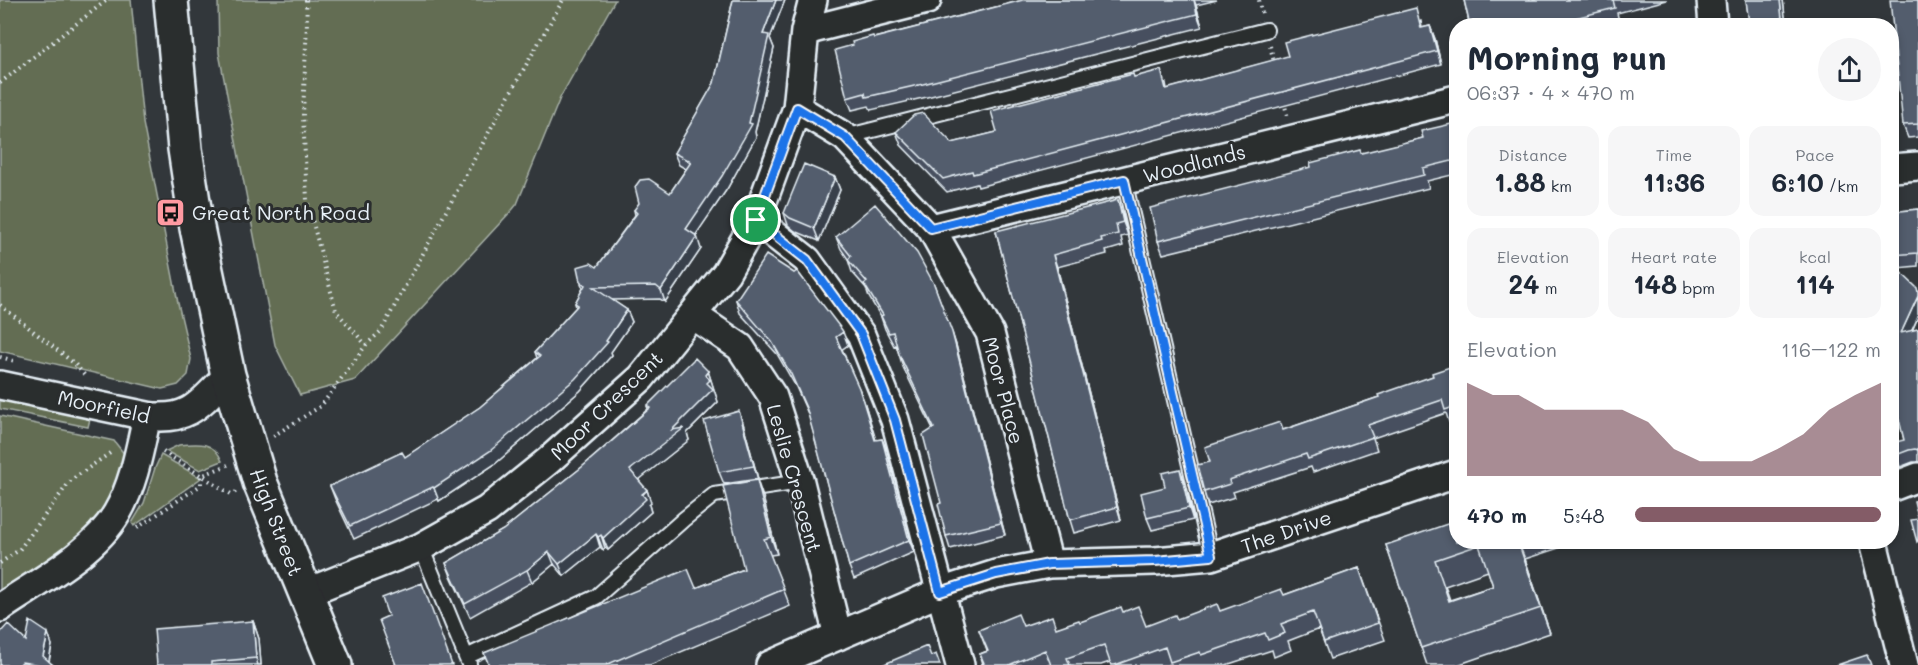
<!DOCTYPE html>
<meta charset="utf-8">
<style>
:root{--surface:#fff;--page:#f6f6f7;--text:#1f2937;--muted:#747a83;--accent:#845c67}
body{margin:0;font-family:Mali,sans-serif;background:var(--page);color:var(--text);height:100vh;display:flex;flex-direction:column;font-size:22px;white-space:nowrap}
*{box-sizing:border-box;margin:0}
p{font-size:20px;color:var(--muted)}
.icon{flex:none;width:33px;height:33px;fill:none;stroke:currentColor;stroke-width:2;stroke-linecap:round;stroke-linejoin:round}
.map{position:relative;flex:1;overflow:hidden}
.details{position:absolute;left:1449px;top:18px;width:450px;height:531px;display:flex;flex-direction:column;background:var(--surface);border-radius:24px;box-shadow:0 3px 9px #0003}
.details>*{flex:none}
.pin{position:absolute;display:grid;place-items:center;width:51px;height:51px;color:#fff;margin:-26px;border:3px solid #fff;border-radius:50%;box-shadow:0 2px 6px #0007}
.round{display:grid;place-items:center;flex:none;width:63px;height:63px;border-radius:32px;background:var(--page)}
.summary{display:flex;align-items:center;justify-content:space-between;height:102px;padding:0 18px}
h1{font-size:33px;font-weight:800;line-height:45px}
.figures{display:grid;grid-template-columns:repeat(3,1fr);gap:9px;height:102px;padding:6px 18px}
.figures div{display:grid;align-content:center;border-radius:15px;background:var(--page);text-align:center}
.figures b{font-size:26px;font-weight:800}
.figures small{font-size:16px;font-weight:400}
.figures p{font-size:16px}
.chart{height:168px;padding:12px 18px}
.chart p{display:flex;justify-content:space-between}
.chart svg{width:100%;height:108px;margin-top:6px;fill:var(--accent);opacity:.7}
ul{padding:0 18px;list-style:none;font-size:20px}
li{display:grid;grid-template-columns:96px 72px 1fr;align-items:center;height:45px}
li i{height:15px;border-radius:8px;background:var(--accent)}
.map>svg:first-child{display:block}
.grass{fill:#636d53;stroke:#a6afa6;stroke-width:1.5}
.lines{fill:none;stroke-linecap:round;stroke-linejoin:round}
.lane-casing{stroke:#e8f1f8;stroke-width:18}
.street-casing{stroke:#e8f1f8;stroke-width:32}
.secondary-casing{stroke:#e8f1f8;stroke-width:38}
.path{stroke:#e8f1f8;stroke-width:4;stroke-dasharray:1.5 4.5;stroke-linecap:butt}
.lane{stroke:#2a2d2e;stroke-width:14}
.street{stroke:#2a2d2e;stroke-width:27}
.secondary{stroke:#2a2d2e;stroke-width:33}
.wall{fill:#47505e;stroke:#e8f1f8;stroke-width:1.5;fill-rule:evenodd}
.shaded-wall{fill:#39414c;stroke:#e8f1f8;stroke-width:1.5}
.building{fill:#525d6d;stroke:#e8f1f8;stroke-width:1.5;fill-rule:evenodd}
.route-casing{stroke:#fff;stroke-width:12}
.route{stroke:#1a73e8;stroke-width:8}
.labels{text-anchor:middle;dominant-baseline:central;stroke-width:6;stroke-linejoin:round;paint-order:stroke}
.street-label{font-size:20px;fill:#e8f1f8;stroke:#2a2d2e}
.poi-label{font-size:20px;fill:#e8f1f8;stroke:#2a2d2e;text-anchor:start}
</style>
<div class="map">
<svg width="1918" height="665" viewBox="0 0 1918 665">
<rect width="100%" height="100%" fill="#32373b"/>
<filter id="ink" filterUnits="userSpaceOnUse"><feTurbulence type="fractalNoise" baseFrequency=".0167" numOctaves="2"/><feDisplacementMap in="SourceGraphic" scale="12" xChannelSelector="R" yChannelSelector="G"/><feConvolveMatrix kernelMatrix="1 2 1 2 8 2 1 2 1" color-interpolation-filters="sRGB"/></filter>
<g filter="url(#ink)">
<path class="grass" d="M0 0H131L143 123 178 303 191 359 188 375 178 385 162 389 0 351Z
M218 0H615L560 98 517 204 513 209 355 380 300 395 275 345 219 53Z
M0 395 91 415 88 427 0 409Z
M0 416 114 441 125 455C122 467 120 480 116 491 103 527 33 574 0 591Z
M179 445C199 443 214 441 222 461L200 470 166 451Z
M161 455 201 478 134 526 132 523 144 503 155 468Z"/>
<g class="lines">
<defs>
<path id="lane" d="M845 137 1266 30
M1124 180 1211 556
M421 547 469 664
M466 657 596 597 684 519 714 495 800 482"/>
<path id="street" d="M1711 0 1713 26
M805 31 927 0
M797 108 845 137 931 228 990 333 1049 564
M1892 168 1918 166
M756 220 807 260 861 335 895 420 960 665
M931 228 1456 99
M693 315 740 347 773 397 800 482 838 636
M0 385 147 416C189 422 201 403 228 375
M1892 487 1918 477
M1873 542 1904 665
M305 593 421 547 487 510 548 461 641 378 726 273 756 220 797 108 805 31 813 0
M0 608C38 582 94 553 117 513 134 484 140 448 147 416
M770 665 940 592 996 574 1049 564 1155 561 1211 556 1456 474"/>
<path id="secondary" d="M171 0 185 149 197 228 228 375 260 482 335 665"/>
</defs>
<use href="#lane" class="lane-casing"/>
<use href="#street" class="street-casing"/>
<use href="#secondary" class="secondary-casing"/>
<path class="path" d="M306 0 307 22 303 114 307 200 336 311 366 345
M1259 0 1262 13
M1270 46 1274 62
M0 83 107 0
M1284 102 1288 118
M0 305 75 364 87 378
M0 357 15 361
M273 436 321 406 366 345 381 331 509 95 563 0
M163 452 231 494 236 492
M137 528 201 485V476L228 465
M0 563 19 550 71 480 113 451"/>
<use href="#lane" class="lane"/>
<use href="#street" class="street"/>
<use href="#secondary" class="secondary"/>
</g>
<path class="wall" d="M733 0H785L770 38 774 48 755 132 756 137 727 189 695 235 701 249 665 302 660 299 612 300 627 310 632 322 611 352 612 355 580 391 495 464 439 501 438 499 354 539 335 499 330 486 405 457 480 407 537 358 535 352 576 307 575 303 583 288 580 281 597 267 635 215 634 210 670 193 686 169 679 165 674 153 714 83Z
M1023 0H1217L1196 5 1202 27 927 97 871 110 869 106 852 110 847 98 853 45 874 38Z
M1464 0H1667L1617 13 1619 21 1600 26H1470Z
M1746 0H1783L1786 26H1750Z
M1918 0V137L1908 138 1903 125Z
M1421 21 1422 28 1430 26 1435 39 1441 64 978 187 977 184 947 192 901 145 896 132 952 143 997 132 1134 77 1166 83 1167 89Z
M1456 123V174L1427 181 1429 188 1163 254 1158 241 1311 167 1423 138Z
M835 177 840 190 819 241 795 231 788 225 784 213Z
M1918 209V266L1896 268 1918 291V317L1912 331 1918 329V462H1913L1900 467 1896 455 1904 440 1892 390V212Z
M1122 213 1128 235 1121 237 1123 246 1106 251 1107 254 1057 267 1121 520 1074 533 1070 520 996 231Z
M836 237 934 284 956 345 1005 535 950 549 946 536 941 503 933 429 903 367 896 345 894 346 885 329 881 317 869 297 866 288 852 272 848 260V259L841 249Z
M736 300 848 345 842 349 864 401 876 440 882 439 887 451 914 552 854 579 849 566 809 416 796 387 777 354 740 313Z
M1456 365V420L1449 422 1446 413 1373 438 1377 450 1313 472 1311 467 1233 492 1235 497 1208 505 1204 492 1210 462 1283 430 1379 397 1433 376Z
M708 371 718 402 687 433 689 440 638 480 647 490 651 503 649 505 651 512 608 550 605 548 603 550 600 547 564 576 554 564 532 582 470 617 451 576 446 563 503 530 582 467 648 409 647 406Z
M743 423 758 479 724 484 719 472Z
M1185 482 1193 520 1152 530 1147 518 1165 487Z
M763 497 777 554 770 555 790 606 650 665H489L484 653 696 588 744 569Z
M1456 542H1577L1525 559 1550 633 1457 665H1427L1386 545ZM1488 571 1493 586 1450 600 1445 586Z
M1359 568 1385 640 1330 659 1319 629 1288 641 1291 650 1274 657 1272 650 1226 665H1172L1171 664 1167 665H1111L1110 662 1101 665H980L983 664 980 654 987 651 979 630 1023 626 1056 628 1123 612 1146 626 1177 619 1220 611 1284 595Z
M253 621 259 639 261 665H157Z
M26 641 52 645 49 662 53 665H0Z"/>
<path class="shaded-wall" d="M776 0H785L770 38 774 48 755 132 756 137 727 189 691 242 686 229 749 123 763 34Z
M1194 0 1196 5 1202 27 1197 14Z
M1780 0H1783L1786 26H1784L1782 19Z
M1430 26 1435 39 1441 64 1437 51Z
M835 177 840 190 819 241 814 228Z
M1118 200 1122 213 1128 235 1123 222Z
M697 236 701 249 665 302 661 290Z
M1053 255 1057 267 1121 520 1117 507Z
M1918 296V317L1905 345 1901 333Z
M627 310 632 322 611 352 612 355 580 391 495 464 439 501 434 488 606 341Z
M843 332 848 345 841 350 836 337Z
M952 332 956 345 1005 535 1001 523Z
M708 371 718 402 687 433 689 440 635 483 630 470 672 430 705 375Z
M859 388 864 401 879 453Z
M739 411 743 423 758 479 754 466Z
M882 439 887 451 914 552 909 540Z
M1180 469 1185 482 1193 520 1189 508Z
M757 480 763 497 777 554 771 537Z
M647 490 651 503 649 505 651 512 608 550 603 538Z
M596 534 600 547 564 576 559 564Z
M601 535 605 548 603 550 598 537Z
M1518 542 1525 559 1550 633 1541 608Z
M549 552 554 564 532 582 527 570Z
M253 621 259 639 261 665H258L256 658Z
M48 633 52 645 48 665 43 656Z"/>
<path class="building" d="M733 0H776L763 34 769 35 749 123 752 124 722 176 686 229 697 236 661 290 656 286 593 287 627 310 606 341 608 342 575 379 490 451 434 488 433 487 350 526 330 486 402 452 405 457 480 407 540 356 535 352 578 305 575 303 585 285 580 281 577 267 591 263 597 267 637 213 634 210 639 203 635 187 640 180 649 179 670 193 691 162 674 153 714 83Z
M1023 0H1194L1197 14 923 84 866 97 865 93 847 98 835 50 853 45 852 42 873 36 874 38Z
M1464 0H1613L1615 8 1543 26H1470Z
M1746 0H1780L1782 19 1749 23Z
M1890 0H1918V124L1903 125Z
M1416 8 1421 28 1430 26 1437 51 973 174 972 171 943 179 896 132 914 115 923 113 952 143 997 132 991 111 1133 74 1134 77 1161 70 1166 89 1288 56 1284 42Z
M1456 123V160L1423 168 1424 175 1158 241 1150 208 1311 167 1310 163 1360 150 1361 153 1423 138 1421 131Z
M804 164 835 177 814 228 790 218 784 213Z
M1118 200 1123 222 1116 224 1118 234 1101 238 1102 241 1053 255 1117 507 1070 520 996 231Z
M875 204 917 253 934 284 952 332 1001 523 946 536 938 504 941 503 923 435 934 428 899 354 893 332 889 333 881 316 883 315 864 284 867 282 848 260 851 256 836 237Z
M1918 209V253L1892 255V212Z
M766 255 794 273 797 271 842 330 843 332 836 337 859 388 875 440 882 439 909 540 849 566 807 410 791 374 772 342 736 300Z
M1892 264 1917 288 1918 292V296L1901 333 1918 329V450L1915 449 1909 450 1896 455 1892 443 1904 440 1892 390Z
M695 358 708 371 705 375 710 380 707 383 713 389 672 430 684 428 630 470 647 490 642 494 646 499 603 538 601 535 598 537 596 534 559 564 549 552 527 570 465 604 446 563 503 530 582 467 650 408 647 406Z
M1456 365V406L1445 410 1442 400 1368 425 1373 437 1308 459 1306 454 1229 480 1230 484 1204 492 1197 465 1210 462 1205 447 1280 422 1283 430 1379 397 1378 395 1433 376 1432 373Z
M739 411 754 466 719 472 704 421Z
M1180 469 1189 508 1147 518 1141 493 1165 487 1162 473Z
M757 480 771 537 764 539 784 589 606 665H489L484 653 688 569 696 588 744 569 723 486Z
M1918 500V517L1914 501Z
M1918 519V541L1917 542 1911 520Z
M1456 521V542H1518L1541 608 1421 648 1386 545ZM1479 545 1493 586 1449 601 1435 560Z
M1359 568 1378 623 1324 642 1313 612 1281 624 1285 633 1268 640 1265 633 1201 655 1200 652 1170 662 1165 647 1115 665H1111L1104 645 1067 658 1070 665H1051L1045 650 1009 665H980L984 663 980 654 988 651 979 630 1018 614 1023 626 1052 616 1056 628 1079 620 1080 622 1121 607 1123 612 1138 606 1146 626 1175 615 1177 619 1217 604 1220 611 1281 589 1284 595Z
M422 583 452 665H396L379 620 388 616 382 598Z
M30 621 48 633 43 656 53 665H41L22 662 19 665H0V633L8 624 26 641Z
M253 621 256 658 211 662V665H157L154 629Z
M927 646 931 656 936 654 940 665H882Z
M1867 655 1871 665H1837Z"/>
</g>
<g class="lines" filter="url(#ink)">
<defs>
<path id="route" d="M797 108 845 137 931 228 1124 180 1211 556 1155 561 1049 564 996 574 940 592 895 420 861 334 807 260 756 220Z"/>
</defs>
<use href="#route" class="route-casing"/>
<use href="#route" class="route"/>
</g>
<defs>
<symbol id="bus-square" viewBox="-11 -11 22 22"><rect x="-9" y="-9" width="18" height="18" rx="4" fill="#ff9aa2" stroke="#2a2d2e"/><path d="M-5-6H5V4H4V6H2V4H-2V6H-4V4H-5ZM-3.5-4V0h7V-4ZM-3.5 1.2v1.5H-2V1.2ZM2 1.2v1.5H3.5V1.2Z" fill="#111"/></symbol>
</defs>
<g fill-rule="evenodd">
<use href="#bus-square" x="154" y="196" width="33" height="33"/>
</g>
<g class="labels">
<g class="street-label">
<text transform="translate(1194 163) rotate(-14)">Woodlands</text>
<text transform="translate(1004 390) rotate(75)">Moor Place</text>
<text transform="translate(606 405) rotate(-44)">Moor Crescent</text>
<text transform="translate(104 406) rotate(12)">Moorfield</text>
<text transform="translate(795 478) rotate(74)">Leslie Crescent</text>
<text transform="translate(277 522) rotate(69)">High Street</text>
<text transform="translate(1286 531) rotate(-19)">The Drive</text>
</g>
<g class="poi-label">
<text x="192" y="212">Great North Road</text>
</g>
</g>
</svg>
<div class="pin" style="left:756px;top:220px;background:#1e9e55"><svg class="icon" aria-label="arrive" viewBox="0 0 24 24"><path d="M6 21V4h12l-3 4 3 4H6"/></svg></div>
<section class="details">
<div class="summary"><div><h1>Morning run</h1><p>06:37 · 4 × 470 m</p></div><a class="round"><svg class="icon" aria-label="share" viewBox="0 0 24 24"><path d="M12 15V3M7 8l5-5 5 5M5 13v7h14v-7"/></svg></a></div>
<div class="figures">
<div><p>Distance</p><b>1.88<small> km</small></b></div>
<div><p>Time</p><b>11:36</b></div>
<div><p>Pace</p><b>6:10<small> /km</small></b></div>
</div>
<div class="figures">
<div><p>Elevation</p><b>24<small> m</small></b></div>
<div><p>Heart rate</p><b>148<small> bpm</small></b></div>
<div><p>kcal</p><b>114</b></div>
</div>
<div class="chart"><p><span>Elevation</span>116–122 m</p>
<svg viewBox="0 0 160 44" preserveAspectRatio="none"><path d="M0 44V6L10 11L20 11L30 17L40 17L50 17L60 17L70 22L80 33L90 38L100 38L110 38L120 33L130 27L140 17L150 11L160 6V44z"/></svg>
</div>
<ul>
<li><b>470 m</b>5:48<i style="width:100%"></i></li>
</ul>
</section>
</div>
